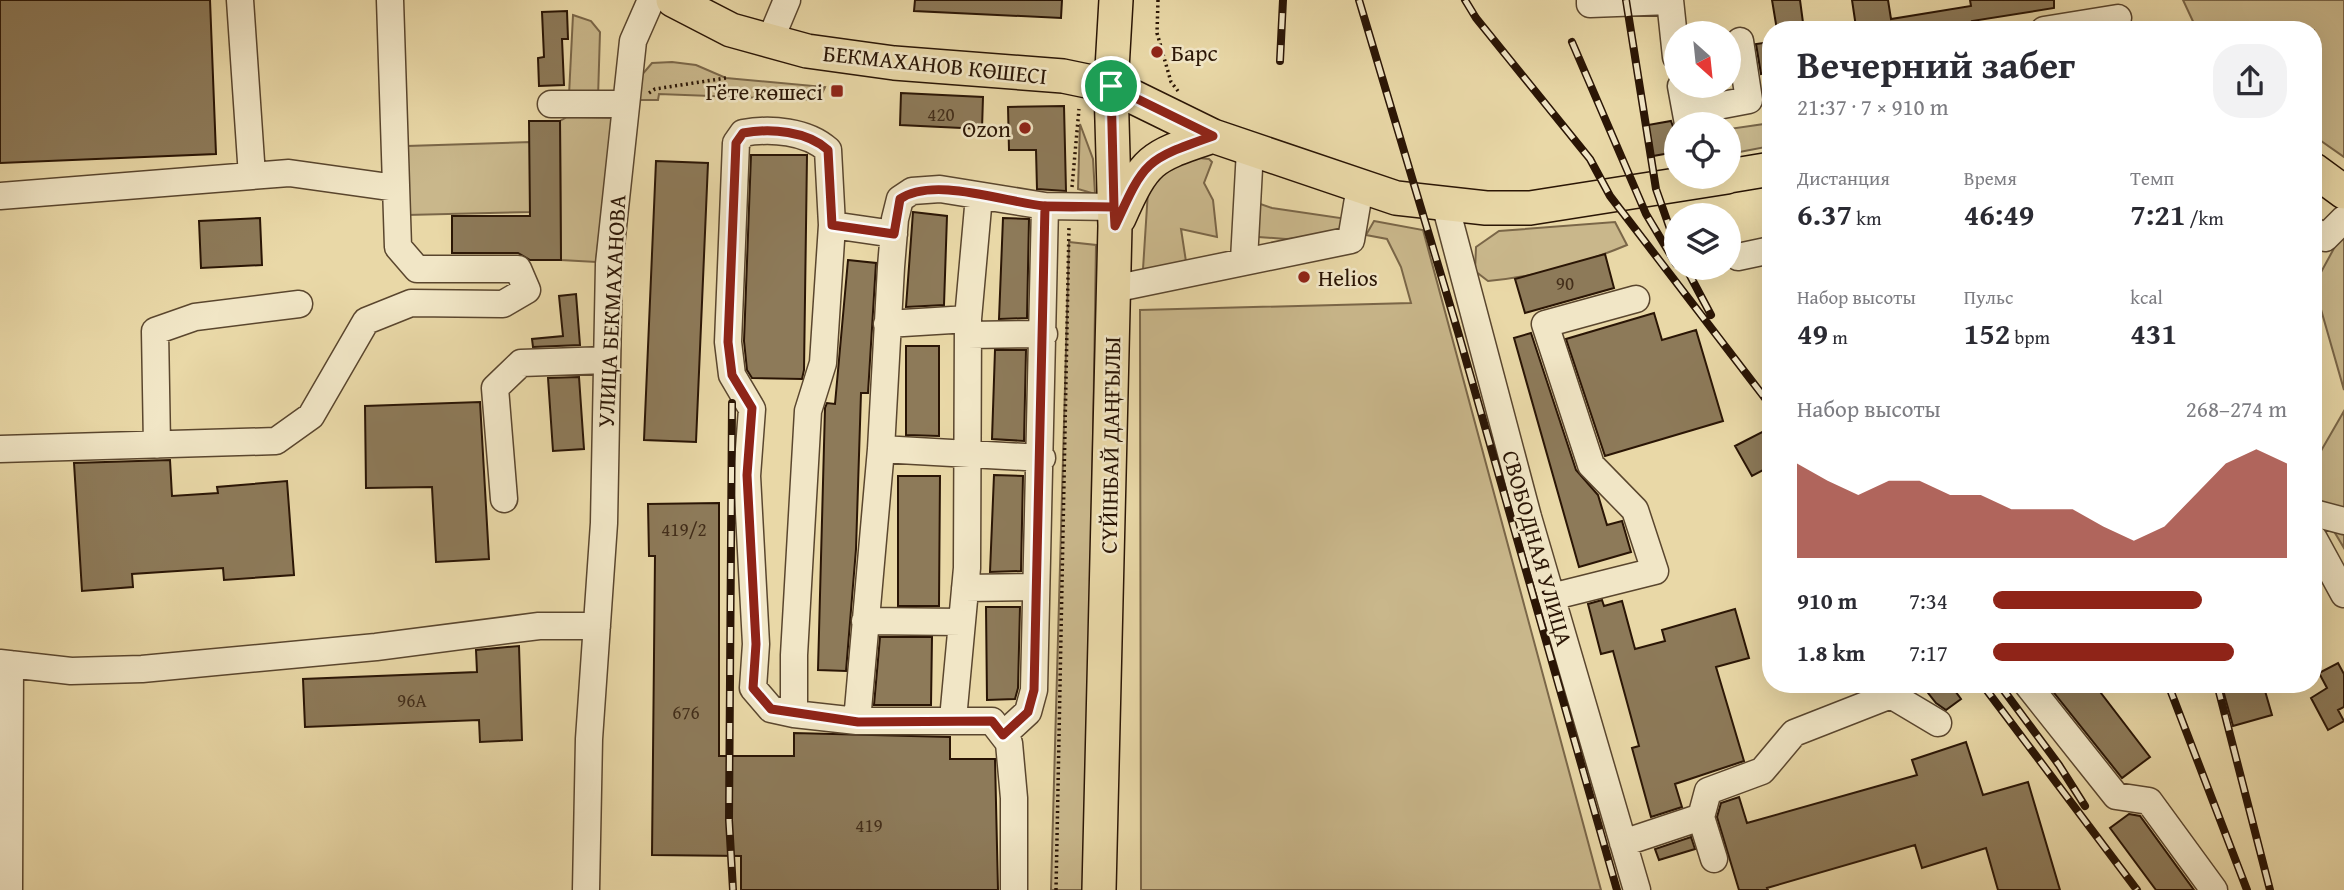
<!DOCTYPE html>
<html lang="ru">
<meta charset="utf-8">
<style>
:root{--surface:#fff;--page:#f2f2f3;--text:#2b2b33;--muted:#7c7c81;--accent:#8f2418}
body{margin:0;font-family:"Gentium Book Plus",serif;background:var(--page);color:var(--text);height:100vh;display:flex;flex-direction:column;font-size:26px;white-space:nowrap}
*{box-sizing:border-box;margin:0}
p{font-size:23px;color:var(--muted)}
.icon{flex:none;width:38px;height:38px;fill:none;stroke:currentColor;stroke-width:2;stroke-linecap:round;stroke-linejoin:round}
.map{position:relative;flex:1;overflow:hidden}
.side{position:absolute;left:1762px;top:21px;width:560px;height:672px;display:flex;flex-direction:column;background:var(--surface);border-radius:28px;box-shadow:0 7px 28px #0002}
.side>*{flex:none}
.needle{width:46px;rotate:153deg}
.fabs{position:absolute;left:1664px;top:21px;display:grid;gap:14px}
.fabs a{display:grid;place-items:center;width:77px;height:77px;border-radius:50%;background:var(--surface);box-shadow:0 7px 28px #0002;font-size:35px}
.pin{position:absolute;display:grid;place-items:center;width:60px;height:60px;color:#fff;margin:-30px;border:4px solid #fff;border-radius:50%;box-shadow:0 2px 7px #0007}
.round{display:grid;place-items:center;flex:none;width:74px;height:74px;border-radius:28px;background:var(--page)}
.headline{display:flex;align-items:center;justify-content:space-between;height:119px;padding:0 35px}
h1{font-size:38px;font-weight:700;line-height:52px}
.figures{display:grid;grid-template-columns:repeat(3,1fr);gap:10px;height:119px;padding:7px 35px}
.figures div{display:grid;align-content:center}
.figures b{font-size:30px;font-weight:700}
.figures small{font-size:19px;font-weight:400}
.figures p{font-size:19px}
.chart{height:196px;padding:14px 35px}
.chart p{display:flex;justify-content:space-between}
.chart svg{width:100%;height:126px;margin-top:7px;fill:var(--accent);opacity:.7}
ul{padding:0 35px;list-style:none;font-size:23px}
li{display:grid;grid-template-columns:112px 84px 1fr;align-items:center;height:52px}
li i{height:18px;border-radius:9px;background:var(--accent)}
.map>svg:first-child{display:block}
.green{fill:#c9b78b;stroke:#7a6648;stroke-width:2}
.building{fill:#8d7a59;stroke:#2a1505;stroke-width:2}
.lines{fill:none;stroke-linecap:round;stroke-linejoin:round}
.minor-casing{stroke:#5a462e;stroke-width:29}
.major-casing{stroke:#2a1505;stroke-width:36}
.path{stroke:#2a1505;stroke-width:3.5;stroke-dasharray:2 3.5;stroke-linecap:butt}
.minor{stroke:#f1e6c6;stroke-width:26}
.major{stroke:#e9d8a7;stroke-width:33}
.rail-casing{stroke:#2a1505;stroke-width:8}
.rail{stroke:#f1e6c6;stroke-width:5;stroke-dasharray:16;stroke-linecap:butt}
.route-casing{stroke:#fff;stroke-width:14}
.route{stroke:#8f2418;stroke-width:9}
.poi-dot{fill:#8f2418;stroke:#f1e6c6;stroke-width:2.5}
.labels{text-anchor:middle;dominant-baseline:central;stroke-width:5;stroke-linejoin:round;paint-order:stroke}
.number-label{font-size:19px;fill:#432e1a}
.poi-label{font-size:23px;fill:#2a1505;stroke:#f1e6c6;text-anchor:start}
.street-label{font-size:23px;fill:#2a1505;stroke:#f1e6c6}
</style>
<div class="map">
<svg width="2344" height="890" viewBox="0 0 2344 890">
<rect width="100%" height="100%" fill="#e9d8a7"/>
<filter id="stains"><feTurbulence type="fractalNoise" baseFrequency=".00286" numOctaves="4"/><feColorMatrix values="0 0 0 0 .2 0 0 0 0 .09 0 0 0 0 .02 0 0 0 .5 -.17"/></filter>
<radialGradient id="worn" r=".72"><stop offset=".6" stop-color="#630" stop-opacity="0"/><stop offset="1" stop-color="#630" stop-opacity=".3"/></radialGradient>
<path class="green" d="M2183 0H2344V157L2314 136V30H2197Z
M573 15 591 21 600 32 598 98 569 95Z
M672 62 696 65 726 78 825 87 819 100 659 94 658 100H634L640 77 652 63Z
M567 117 612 118 596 262 561 260 560 121Z
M1771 123V146L1729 154V129Z
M1080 124 1093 159 1095 194 1078 189Z
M530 142V212L407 215V146Z
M1188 157 1209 159 1212 162 1204 183 1213 200 1217 237 1181 229 1187 268 1143 269 1148 191 1153 179Z
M1246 199 1272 208 1354 220 1352 235 1286 239 1245 236Z
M1374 221 1423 230 1601 890H1141L1140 310 1411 303 1401 267 1387 239 1366 235Z
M1615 222 1627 245C1584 263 1535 277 1488 281L1475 271 1476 247 1499 231Z
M2344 230V390L2314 285Z
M1069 242 1096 245 1086 890H1051Z
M2344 411V548L2314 498V463Z"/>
<path class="building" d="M0 0H210L216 154 0 163Z
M915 0H1062L1061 18 914 11Z
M1772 0H1800L1804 30H1777Z
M1852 0H1888L1891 19 1971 6 1970 0H2054V8L1972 21 1973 30H1873L1872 24 1856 27Z
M567 11 568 39H562L564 85 539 86 538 58 544 57 542 12Z
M1771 42V72L1761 74 1756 44Z
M901 93 983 97 982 129 900 125Z
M1064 106 1066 191 1037 189 1036 150H1009L1008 107Z
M529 121H560L561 260H530L518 253H452V216H530Z
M1671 121 1676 135V152L1653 156 1648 125Z
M751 155H807L804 370 802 379 752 378 747 370 744 341Z
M656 161 708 163 696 442 644 440Z
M913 212 947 216 944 305 906 307Z
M260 218 262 265 201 268 199 221Z
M1003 218 1029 219 1027 318 999 319Z
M1605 254 1614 288 1525 313 1515 279Z
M848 260 876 263 868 393H861L856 549 846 671 818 670 825 408 827 403 835 404Z
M576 294 580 345 533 347 532 339 563 336 559 296Z
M1654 313 1662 340 1696 330 1723 421 1605 456 1566 339Z
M1531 333 1576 470 1598 495 1607 525 1622 521 1631 552 1579 567 1514 338Z
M906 346H939V436L906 435Z
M995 350H1026L1024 441 992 439Z
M579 377 584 449 553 451 548 378Z
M480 402 489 559 436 562 432 487 366 488 365 406Z
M1766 430 1771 439V466L1752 476 1735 446Z
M170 460 172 496 218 493 217 487 287 481 294 575 224 580 223 568 132 574 133 587 82 591 74 463Z
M994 475 1023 476 1021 571 990 572Z
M898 476H940L939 606H898Z
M719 503V756H794V733L950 737V759H995L998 890H741V856L652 855 655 556H649L648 504Z
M1602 600 1604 606 1622 601 1635 649 1665 641 1662 630 1735 609 1749 658 1716 667 1744 761 1675 784 1682 807 1651 817 1632 748 1639 746 1613 651 1601 654 1588 604Z
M986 607H1020L1018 688 1015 699 987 700Z
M880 637H932L931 705H874Z
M519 646 522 740 480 742 479 720 305 727 303 679 477 672 476 650Z
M2338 663 2344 674V707L2338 710 2344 721 2328 730 2311 698 2327 688 2319 673Z
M1921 684H1950L1961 699 1946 710 1936 703Z
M2047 684H2094L2150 757 2122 778Z
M2243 684H2263L2272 715 2233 726 2223 690Z
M1966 742 1983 795 2028 782 2060 890H1998L1986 848 1922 868 1915 845 1767 888 1768 890H1739L1717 817 1721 803 1739 797 1747 823 1917 775 1912 760Z
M2129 814 2140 816 2194 890H2156L2110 828Z
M1691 837 1695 849 1659 860 1655 849Z"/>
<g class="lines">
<defs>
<path id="minor" d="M240 0 252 176
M1590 0V4L1670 1
M1670 0 1676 57
M2044 30 2118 18
M769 43 787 0
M1681 86 1688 124
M551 104H625
M1686 112 1749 100 1740 41
M0 196 289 173 396 188
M1445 204 1528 517 1637 890
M832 225 828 150C807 131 771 128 743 133L736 143 728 342 732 375 752 409 747 476 756 644 753 688 771 709 794 714 857 721H992L1009 743 1014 798V890
M2314 231 2325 238 2344 219
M1738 257 1771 250
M1244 260 1250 150
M1113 289 1351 240 1360 187
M887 324 968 319
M968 335 1044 334
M157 445 155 331 195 317 299 304
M0 449 276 441 311 416 366 321 411 303 503 304 527 290 518 269H417L398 247 390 0
M881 449 1042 458
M504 499 495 388 521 363 607 360
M2314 513 2344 521
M2314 539 2344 594
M965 588 1035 587
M1551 597 1655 571 1635 510 1591 465 1545 324 1636 299
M865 621 962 622
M0 663 71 671 142 669 376 647 539 626H597
M2027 684 2116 796 2149 801 2214 890
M794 714V655L808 411 823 363 832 225 894 234
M953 719 967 568 968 319 979 196
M857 721 881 449 891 267 895 219 900 199 912 191 940 189 1045 206 1114 207
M1003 735 1028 712 1034 690 1045 206
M1701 817 1714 859
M1623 843 1701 817 1708 791 1762 771 1794 733 1891 695 1938 723
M9 890 10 664
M586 890 589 739 604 523 609 264 633 41 651 0"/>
<path id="major" d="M673 0 731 30 807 51 894 63 1063 76 1111 86 1213 136 1396 198 1486 208H1530L1727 177
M2314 170 2344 192
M1729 176 1771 169
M1119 218C1146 157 1151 157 1213 136
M1099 890 1115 226 1111 86 1116 0"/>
</defs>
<use href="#minor" class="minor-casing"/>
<use href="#major" class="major-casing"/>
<path class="path" d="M1158 0 1157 33 1171 82 1178 91
M649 93 655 89 726 78
M1072 187 1079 109
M1056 890 1069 226"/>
<use href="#minor" class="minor"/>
<use href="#major" class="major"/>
<defs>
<path id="rail" d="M1359 0 1458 332 1617 890
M1465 0 1476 18 1590 159 1610 196 1771 406
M1626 0 1656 189 1676 246
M1572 42 1646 214 1676 264
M1280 61 1283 0
M1686 268 1711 315
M732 403 729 820 733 890
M1982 684 2137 890
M1999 684 2059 765 2085 806
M2168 684 2247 890
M2217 684 2270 890"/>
</defs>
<use href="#rail" class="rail-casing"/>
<use href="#rail" class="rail"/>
</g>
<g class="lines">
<defs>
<path id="route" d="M1111 86 1114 207C1091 206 1067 208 1044 206 1005 202 933 176 900 199L894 234 832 225 828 150C807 131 771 128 743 133L736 143 728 342 732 375 752 408 747 475 756 644 753 688 771 709 858 722 992 721 1003 735 1028 712 1034 690 1045 206 1114 207 1115 226C1145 160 1145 160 1213 136L1111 86"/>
</defs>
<use href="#route" class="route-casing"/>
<use href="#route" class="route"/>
</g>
<g class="poi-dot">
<circle cx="1157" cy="52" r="7"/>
<rect x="830" y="84" width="14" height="14" rx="3.5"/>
<circle cx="1025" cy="128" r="7"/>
<circle cx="1304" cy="277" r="7"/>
</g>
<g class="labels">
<g class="number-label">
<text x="941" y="114">420</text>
<text x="1565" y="283">90</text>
<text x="684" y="529">419/2</text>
<text x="412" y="700">96А</text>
<text x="686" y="712">676</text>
<text x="869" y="825">419</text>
</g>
<g class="poi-label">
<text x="1171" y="52">Барс</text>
<text x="823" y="91" text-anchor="end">Гёте көшесі</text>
<text x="1011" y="128" text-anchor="end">Ozon</text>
<text x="1318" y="277">Helios</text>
</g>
<g class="street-label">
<text transform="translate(935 64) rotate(6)">БЕКМАХАНОВ КӨШЕСІ</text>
<text transform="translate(611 311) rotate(-87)">УЛИЦА БЕКМАХАНОВА</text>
<text transform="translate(1110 445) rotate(-89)">СҮЙІНБАЙ ДАҢҒЫЛЫ</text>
<text transform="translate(1538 548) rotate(74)">СВОБОДНАЯ УЛИЦА</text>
</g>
</g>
<rect width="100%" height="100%" filter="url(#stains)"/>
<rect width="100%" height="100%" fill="url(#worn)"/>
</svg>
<div class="fabs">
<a><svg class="needle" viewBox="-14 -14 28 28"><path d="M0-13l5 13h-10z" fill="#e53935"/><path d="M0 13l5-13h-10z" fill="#7c7c81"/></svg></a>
<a><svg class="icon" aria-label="locate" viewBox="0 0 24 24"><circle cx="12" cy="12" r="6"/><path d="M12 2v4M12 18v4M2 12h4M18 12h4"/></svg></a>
<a><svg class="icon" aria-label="layers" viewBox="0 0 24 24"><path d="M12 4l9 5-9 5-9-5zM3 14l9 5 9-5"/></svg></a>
</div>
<div class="pin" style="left:1111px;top:86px;background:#1e9e55"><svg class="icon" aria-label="arrive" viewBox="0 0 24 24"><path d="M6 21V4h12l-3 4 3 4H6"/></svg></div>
<section class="side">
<div class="headline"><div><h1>Вечерний забег</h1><p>21:37 · 7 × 910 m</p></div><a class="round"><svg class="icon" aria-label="share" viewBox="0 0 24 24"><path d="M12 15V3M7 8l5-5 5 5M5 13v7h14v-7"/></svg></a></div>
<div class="figures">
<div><p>Дистанция</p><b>6.37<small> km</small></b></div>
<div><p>Время</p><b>46:49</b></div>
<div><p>Темп</p><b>7:21<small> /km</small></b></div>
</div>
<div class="figures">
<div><p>Набор высоты</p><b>49<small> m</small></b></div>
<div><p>Пульс</p><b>152<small> bpm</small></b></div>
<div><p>kcal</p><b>431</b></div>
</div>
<div class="chart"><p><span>Набор высоты</span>268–274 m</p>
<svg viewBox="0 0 160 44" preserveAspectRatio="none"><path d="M0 44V11L10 17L20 22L30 17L40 17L50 22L60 22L70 27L80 27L90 27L100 33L110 38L120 33L130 22L140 11L150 6L160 11V44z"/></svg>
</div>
<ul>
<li><b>910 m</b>7:34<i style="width:71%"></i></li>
<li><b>1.8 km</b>7:17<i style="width:82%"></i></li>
</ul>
</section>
</div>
